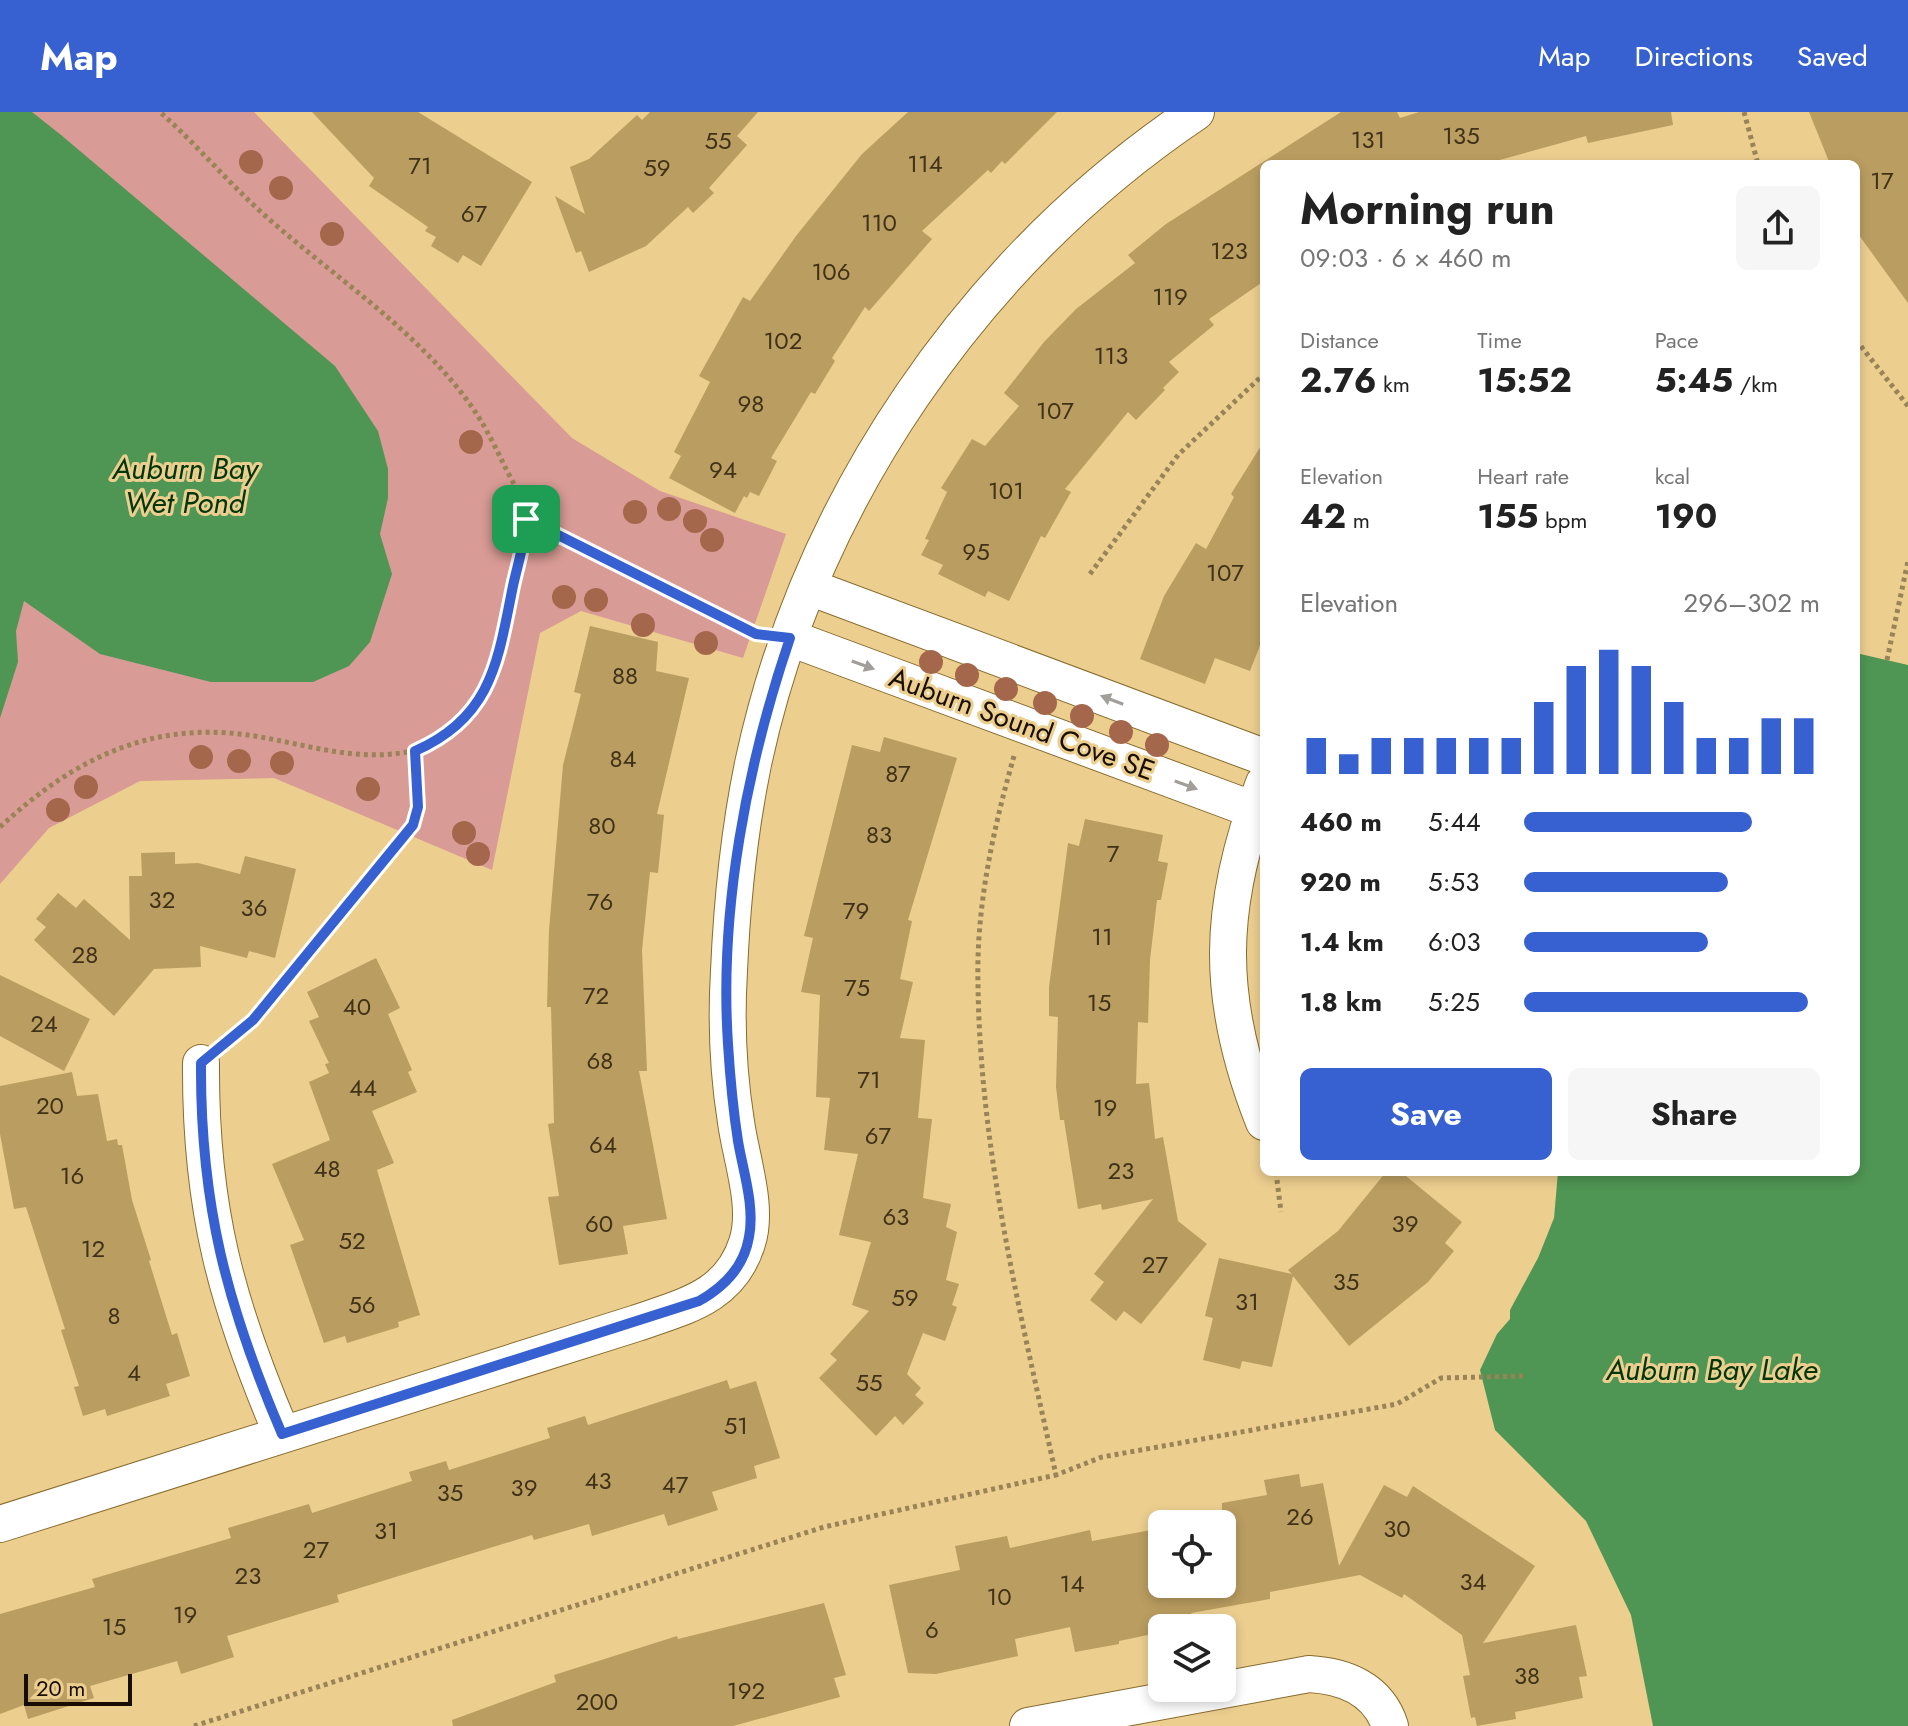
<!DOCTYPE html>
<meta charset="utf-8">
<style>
:root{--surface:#fff;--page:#f6f6f6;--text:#222;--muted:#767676;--accent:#3761d1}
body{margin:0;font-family:Jost,sans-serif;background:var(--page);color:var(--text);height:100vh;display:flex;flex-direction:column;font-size:30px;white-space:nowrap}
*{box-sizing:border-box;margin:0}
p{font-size:26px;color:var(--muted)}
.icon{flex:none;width:44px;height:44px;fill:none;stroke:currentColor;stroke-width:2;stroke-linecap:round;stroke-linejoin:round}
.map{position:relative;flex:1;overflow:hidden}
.drawer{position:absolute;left:1260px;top:48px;width:600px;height:1016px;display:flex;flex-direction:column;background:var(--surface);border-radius:12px;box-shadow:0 4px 12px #0003}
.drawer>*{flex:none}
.tools{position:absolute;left:1148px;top:1398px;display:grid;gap:16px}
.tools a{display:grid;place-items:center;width:88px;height:88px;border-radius:12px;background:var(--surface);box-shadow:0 4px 12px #0003;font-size:40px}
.scale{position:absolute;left:24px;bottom:20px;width:108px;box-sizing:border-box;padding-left:8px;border:4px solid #170d00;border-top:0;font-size:22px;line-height:28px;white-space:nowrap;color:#170d00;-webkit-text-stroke:6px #ecce8f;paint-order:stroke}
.pin{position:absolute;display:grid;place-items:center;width:68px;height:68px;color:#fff;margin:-34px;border-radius:16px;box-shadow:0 4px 12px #0006}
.round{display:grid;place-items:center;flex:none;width:84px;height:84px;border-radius:12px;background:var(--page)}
.headline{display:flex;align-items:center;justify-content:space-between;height:136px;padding:0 40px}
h1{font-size:44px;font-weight:700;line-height:60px}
.metrics{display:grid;grid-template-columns:repeat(3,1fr);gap:12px;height:136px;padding:8px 40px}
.metrics div{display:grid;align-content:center}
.metrics b{font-size:34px;font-weight:700}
.metrics small{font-size:22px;font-weight:400}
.metrics p{font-size:22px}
.chart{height:224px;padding:16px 40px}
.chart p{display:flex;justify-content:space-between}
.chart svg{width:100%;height:144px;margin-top:8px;stroke:var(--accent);stroke-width:6}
.button{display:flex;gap:16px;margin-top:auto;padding:16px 40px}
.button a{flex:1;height:92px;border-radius:12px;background:var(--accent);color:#fff;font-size:32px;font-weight:700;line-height:92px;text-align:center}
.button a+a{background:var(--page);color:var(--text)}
ul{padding:0 40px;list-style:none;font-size:26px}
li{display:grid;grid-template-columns:128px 96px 1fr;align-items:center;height:60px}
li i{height:20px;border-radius:10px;background:var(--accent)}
header{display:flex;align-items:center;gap:48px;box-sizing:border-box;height:112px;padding:0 40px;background:var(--accent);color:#fff}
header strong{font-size:38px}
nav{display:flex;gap:44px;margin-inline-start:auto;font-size:28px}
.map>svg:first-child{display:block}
.green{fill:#d99b95}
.water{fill:#4f9654}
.building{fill:#ba9d60}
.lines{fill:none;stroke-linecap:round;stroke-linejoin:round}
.street-casing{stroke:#876c2e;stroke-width:38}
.path{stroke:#998357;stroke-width:5;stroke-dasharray:4 4;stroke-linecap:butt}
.street{stroke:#fff;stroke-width:36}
.tree{fill:#a5674c}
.oneway{fill:#a29e99}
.route-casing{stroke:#fff;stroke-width:16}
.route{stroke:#3761d1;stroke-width:10}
.labels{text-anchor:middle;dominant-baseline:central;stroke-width:6;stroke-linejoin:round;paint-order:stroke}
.number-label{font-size:24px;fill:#403118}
.street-label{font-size:28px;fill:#170d00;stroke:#ecce8f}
.water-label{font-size:30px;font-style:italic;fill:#003709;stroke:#ecce8f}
</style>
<header>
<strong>Map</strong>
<nav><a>Map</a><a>Directions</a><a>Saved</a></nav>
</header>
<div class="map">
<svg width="1908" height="1614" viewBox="0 0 1908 1614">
<rect width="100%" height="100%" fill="#ecce8f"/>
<path class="green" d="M0 0H254L572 326 660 379 786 422 743 546 581 499 540 521 492 758 274 666 140 669 49 716 0 772Z"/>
<path class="water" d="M0 0H32L61 23 335 254 378 319 388 357V386L380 422 392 462 370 530 349 554 313 570H211L100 542 24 489 16 519 18 550 0 606Z
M1856 541 1908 553V1614H1653L1631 1503 1586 1409 1495 1318 1480 1258 1497 1222 1510 1207V1198L1538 1146 1554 1106 1558 1060H1856Z"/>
<path class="building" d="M312 0H418L532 70 481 154 463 143 458 151 431 134 436 125 425 119 428 115 369 74 374 66Z
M650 0H758L737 24 747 33 709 76 714 81 693 101 688 95 646 134 589 160 581 139 576 141 555 84 585 102 570 55 589 47 637 3 642 8Z
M908 0H1057L1005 52 1002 49 991 61 988 58 922 119 932 127 869 199 865 195 832 246 835 249 815 282 811 280 771 346 777 349 759 384 750 380 747 386 744 384 735 401 669 366 681 344 674 340 710 270 699 264 743 185 750 189 796 124 862 42Z
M1341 0H1397L1400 6 1419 0H1671L1673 13 1588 31 1586 24 1485 52H1264V169L1209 207 1214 213 1169 250 1179 260 1163 276 1165 278 1136 308 1128 300 1065 377 1071 380 1045 426 1041 424 1009 489 988 479 985 485 938 462 943 453 921 443 929 428 925 427 947 380 941 376 972 327 985 334 1019 294 1004 281 1044 230 1076 197 1135 151 1128 143 1166 112Z
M1809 0H1908V191L1856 119V52H1830Z
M1264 329V523L1250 559 1215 546 1205 572 1140 547 1164 484 1196 431 1206 437 1234 385 1231 382Z
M590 514 658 530 656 559 689 566 657 702 664 703 658 761 650 760 642 838 647 959H639L667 1107 623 1114 628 1142 559 1153 548 1085 559 1084 548 1012 554 1011 551 895H547L549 818 563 653 581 582 574 580Z
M884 625 957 646 908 808 912 809 900 867 913 870 900 926 925 928 918 1006 932 1007 923 1086 951 1092 946 1115 957 1120 946 1168 959 1172 952 1193 957 1195 945 1229 923 1221 907 1262 921 1276 915 1283 924 1291 903 1313 895 1304 876 1324 819 1266 837 1248 830 1242 869 1199 852 1193 871 1130 839 1123 858 1042 824 1038 830 986 816 985 820 883 801 880 813 826 804 824 852 633 880 640Z
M1085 707 1163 723 1158 749 1168 751 1161 788H1157L1150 848 1148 911 1138 910 1136 972 1149 971 1155 1027 1163 1025 1178 1109 1207 1132 1141 1212 1124 1199 1116 1209 1090 1188 1104 1170 1094 1162 1153 1087 1102 1098 1101 1092 1078 1097 1064 1008H1060L1056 975 1058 905 1049 904V875L1068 731 1079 734Z
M175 740V752L198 751 240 762 245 744 296 757 275 846 249 839 247 846 200 834 201 855 154 857 114 904 34 828 46 815 36 807 58 781 76 796 84 787 130 828 129 764H142L141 741Z
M376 846 400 896 388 902 412 958 408 960 417 980 372 999 394 1051 377 1058 420 1203 398 1210 399 1215 347 1231 345 1224 324 1231 290 1133 304 1128 272 1052 330 1028 309 970 329 961 325 952 329 951 309 909 319 905 307 880Z
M0 863 90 907 64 959 0 924Z
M72 960 77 984 98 982 107 1029 117 1027 118 1033H122L132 1088 151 1148 149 1149 172 1223 177 1221 190 1264 166 1272 170 1284 107 1304 105 1297 83 1304 74 1275 79 1274 61 1218 65 1217 26 1095 14 1097 0 1022V974Z
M1386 1060H1401L1462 1110 1445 1131 1454 1139 1428 1170 1349 1234 1293 1164 1272 1255 1242 1249 1240 1257 1203 1248 1213 1206 1205 1204 1219 1146 1292 1162 1288 1158 1338 1119Z
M727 1268 730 1277 756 1269 780 1346 754 1354 757 1366 712 1380 718 1398 668 1414 664 1402 592 1424 589 1412 534 1428 532 1423 337 1483 339 1490 227 1524 234 1545 181 1562 177 1549 90 1574 94 1586 28 1607 24 1593 0 1602V1502L95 1475 92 1467 231 1426 228 1416 309 1392 312 1401 412 1369 409 1360 446 1349 449 1358 550 1326 547 1316 585 1304 588 1313Z
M1299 1362 1301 1375 1323 1371 1339 1454 1384 1373 1407 1385 1413 1374 1535 1454 1483 1531 1576 1513 1587 1564 1579 1565 1583 1586 1515 1600 1516 1607 1477 1614 1475 1605 1471 1606 1463 1564 1470 1563 1462 1523 1404 1482 1402 1486 1360 1463 1270 1480V1487L1191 1501 1192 1506 1165 1510 1166 1516H1162V1520L1119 1529V1532L1075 1540 1070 1515 1015 1527 1018 1544 936 1562 908 1561 889 1473 960 1458 955 1434 1007 1424 1010 1436 1090 1418 1092 1429 1162 1416V1472H1222V1391L1267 1383 1264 1368Z
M824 1491 846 1563 834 1566 840 1585 733 1614H453L452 1608 556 1570 554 1563 677 1524 678 1527Z"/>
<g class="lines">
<defs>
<path id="street" d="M809 475 1264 645
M790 526 1254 698
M1264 671C1217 794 1215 887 1264 1010
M201 951C200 1095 226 1191 282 1322
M0 1412 637 1211C685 1194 730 1185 747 1131 759 1095 741 1047 736 1010 728 960 726 909 729 859 732 790 739 720 753 652 809 389 973 150 1196 0
M1028 1614 1309 1562C1345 1564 1378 1577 1390 1614"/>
</defs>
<use href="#street" class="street-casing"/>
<path class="path" d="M1744 0 1758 52
M1856 228 1908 294
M527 408 754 521
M1090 462 1178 343 1264 262
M1887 548 1908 449
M1014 644C993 718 976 795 978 872 980 1038 1020 1201 1056 1363L1102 1345 1397 1292 1441 1266 1523 1264
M0 715C78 643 158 605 266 626 314 635 363 650 411 639 459 629 490 577 503 533 508 515 509 496 513 477 517 455 529 431 526 408 524 390 513 370 505 355 494 332 482 308 467 288 411 213 328 161 260 99 225 67 195 31 160 0
M227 930 253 908 413 713 418 695 415 639
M1276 1060 1281 1100
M194 1614 824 1415 1056 1363"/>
<use href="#street" class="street"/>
</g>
<g class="tree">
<circle cx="251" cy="50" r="12"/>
<circle cx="281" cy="76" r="12"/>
<circle cx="332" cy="122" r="12"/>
<circle cx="471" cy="330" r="12"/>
<circle cx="669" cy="397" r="12"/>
<circle cx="635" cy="400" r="12"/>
<circle cx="695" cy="409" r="12"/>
<circle cx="712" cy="428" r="12"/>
<circle cx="564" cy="485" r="12"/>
<circle cx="596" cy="488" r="12"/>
<circle cx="643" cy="513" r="12"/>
<circle cx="706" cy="531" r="12"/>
<circle cx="931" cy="550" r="12"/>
<circle cx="967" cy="563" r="12"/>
<circle cx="1006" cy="577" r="12"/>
<circle cx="1045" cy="591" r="12"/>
<circle cx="1082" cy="604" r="12"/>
<circle cx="1121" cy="620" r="12"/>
<circle cx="1157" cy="633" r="12"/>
<circle cx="201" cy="645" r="12"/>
<circle cx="239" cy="649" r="12"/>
<circle cx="282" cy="651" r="12"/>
<circle cx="86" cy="675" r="12"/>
<circle cx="368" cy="677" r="12"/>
<circle cx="58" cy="698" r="12"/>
<circle cx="464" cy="721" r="12"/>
<circle cx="478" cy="742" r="12"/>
</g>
<defs><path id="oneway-solid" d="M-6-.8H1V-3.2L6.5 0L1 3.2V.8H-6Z" transform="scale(2)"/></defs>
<g class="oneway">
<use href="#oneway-solid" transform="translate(863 553) rotate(20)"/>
<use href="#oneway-solid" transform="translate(1112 588) rotate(-159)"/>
<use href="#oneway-solid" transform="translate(1186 673) rotate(20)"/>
</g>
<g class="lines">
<defs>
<path id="route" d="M526 407 756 522 790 526C747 653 719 797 728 932 730 964 733 997 738 1029 743 1059 755 1094 749 1125 744 1155 724 1175 699 1189L282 1322C227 1194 200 1092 201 951L253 908 413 713 418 695 415 639C493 605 498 547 513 474 518 451 525 431 526 407Z"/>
</defs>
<use href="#route" class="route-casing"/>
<use href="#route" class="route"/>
</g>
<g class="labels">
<g class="number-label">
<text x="1461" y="23">135</text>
<text x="1368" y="27">131</text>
<text x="718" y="28">55</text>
<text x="925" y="51">114</text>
<text x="420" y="53">71</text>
<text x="657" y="55">59</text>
<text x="1882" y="68">17</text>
<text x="474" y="101">67</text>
<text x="879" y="110">110</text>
<text x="1229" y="138">123</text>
<text x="831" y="159">106</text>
<text x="1170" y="184">119</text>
<text x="783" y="228">102</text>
<text x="1111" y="243">113</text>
<text x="751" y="291">98</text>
<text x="1055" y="298">107</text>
<text x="723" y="357">94</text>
<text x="1006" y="378">101</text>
<text x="976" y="439">95</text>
<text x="1225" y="460">107</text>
<text x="625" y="563">88</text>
<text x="623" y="646">84</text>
<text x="898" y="661">87</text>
<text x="602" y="713">80</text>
<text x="879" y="722">83</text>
<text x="1113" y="741">7</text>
<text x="162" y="787">32</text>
<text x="600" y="789">76</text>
<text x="254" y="795">36</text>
<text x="856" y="798">79</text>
<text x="1102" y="824">11</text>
<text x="85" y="842">28</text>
<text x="857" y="875">75</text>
<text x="596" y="883">72</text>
<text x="1099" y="890">15</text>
<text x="357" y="894">40</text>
<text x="44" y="911">24</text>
<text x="600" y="948">68</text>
<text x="869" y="967">71</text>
<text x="363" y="975">44</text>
<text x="50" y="993">20</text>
<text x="1105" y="995">19</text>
<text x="878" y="1023">67</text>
<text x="603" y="1032">64</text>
<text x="327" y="1056">48</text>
<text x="1121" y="1058">23</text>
<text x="72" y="1063">16</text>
<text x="896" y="1104">63</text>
<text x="599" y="1111">60</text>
<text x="1405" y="1111">39</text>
<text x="352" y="1128">52</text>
<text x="93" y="1136">12</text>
<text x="1155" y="1152">27</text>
<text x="1346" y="1169">35</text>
<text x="905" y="1185">59</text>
<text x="1247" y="1189">31</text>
<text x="362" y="1192">56</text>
<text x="114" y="1203">8</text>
<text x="134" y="1260">4</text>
<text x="869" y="1270">55</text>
<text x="736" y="1313">51</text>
<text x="598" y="1368">43</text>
<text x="675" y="1372">47</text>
<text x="524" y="1375">39</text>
<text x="450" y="1380">35</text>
<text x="1300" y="1404">26</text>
<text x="1397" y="1416">30</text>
<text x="386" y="1418">31</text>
<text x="316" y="1437">27</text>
<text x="248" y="1463">23</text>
<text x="1473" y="1469">34</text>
<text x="1072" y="1471">14</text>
<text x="999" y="1484">10</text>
<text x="185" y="1502">19</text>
<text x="114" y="1514">15</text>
<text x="932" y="1517">6</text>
<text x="1527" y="1563">38</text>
<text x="746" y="1578">192</text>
<text x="597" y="1589">200</text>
</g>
<g class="street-label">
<text transform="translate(1022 612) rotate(20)">Auburn Sound Cove SE</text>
</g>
<g class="water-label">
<text x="185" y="356">Auburn Bay<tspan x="185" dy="34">Wet Pond</tspan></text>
<text x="1712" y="1257">Auburn Bay Lake</text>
</g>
</g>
</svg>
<div class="tools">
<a><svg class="icon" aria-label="locate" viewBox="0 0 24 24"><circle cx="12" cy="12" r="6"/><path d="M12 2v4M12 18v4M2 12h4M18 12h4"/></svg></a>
<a><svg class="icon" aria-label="layers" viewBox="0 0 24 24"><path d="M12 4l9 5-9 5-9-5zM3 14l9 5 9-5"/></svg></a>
</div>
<div class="scale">20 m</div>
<div class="pin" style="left:526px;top:407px;background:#1e9e55"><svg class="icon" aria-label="arrive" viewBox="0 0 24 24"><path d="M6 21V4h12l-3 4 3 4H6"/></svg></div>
<section class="drawer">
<div class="headline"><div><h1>Morning run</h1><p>09:03 · 6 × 460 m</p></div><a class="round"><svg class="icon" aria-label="share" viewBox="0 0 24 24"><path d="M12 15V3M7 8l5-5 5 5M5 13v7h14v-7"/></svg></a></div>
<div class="metrics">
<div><p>Distance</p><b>2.76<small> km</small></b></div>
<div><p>Time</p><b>15:52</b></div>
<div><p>Pace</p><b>5:45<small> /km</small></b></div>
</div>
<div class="metrics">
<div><p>Elevation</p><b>42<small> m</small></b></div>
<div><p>Heart rate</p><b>155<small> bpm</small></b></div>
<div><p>kcal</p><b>190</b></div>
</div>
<div class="chart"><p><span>Elevation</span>296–302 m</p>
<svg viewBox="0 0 160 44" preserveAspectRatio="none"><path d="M5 44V33M15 44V38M25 44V33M35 44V33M45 44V33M55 44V33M65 44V33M75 44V22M85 44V11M95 44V6M105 44V11M115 44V22M125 44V33M135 44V33M145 44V27M155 44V27"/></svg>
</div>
<ul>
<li><b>460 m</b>5:44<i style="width:77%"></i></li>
<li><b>920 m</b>5:53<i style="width:69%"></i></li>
<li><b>1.4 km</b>6:03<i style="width:62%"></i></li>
<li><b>1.8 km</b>5:25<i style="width:96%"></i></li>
</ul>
<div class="button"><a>Save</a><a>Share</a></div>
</section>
</div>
